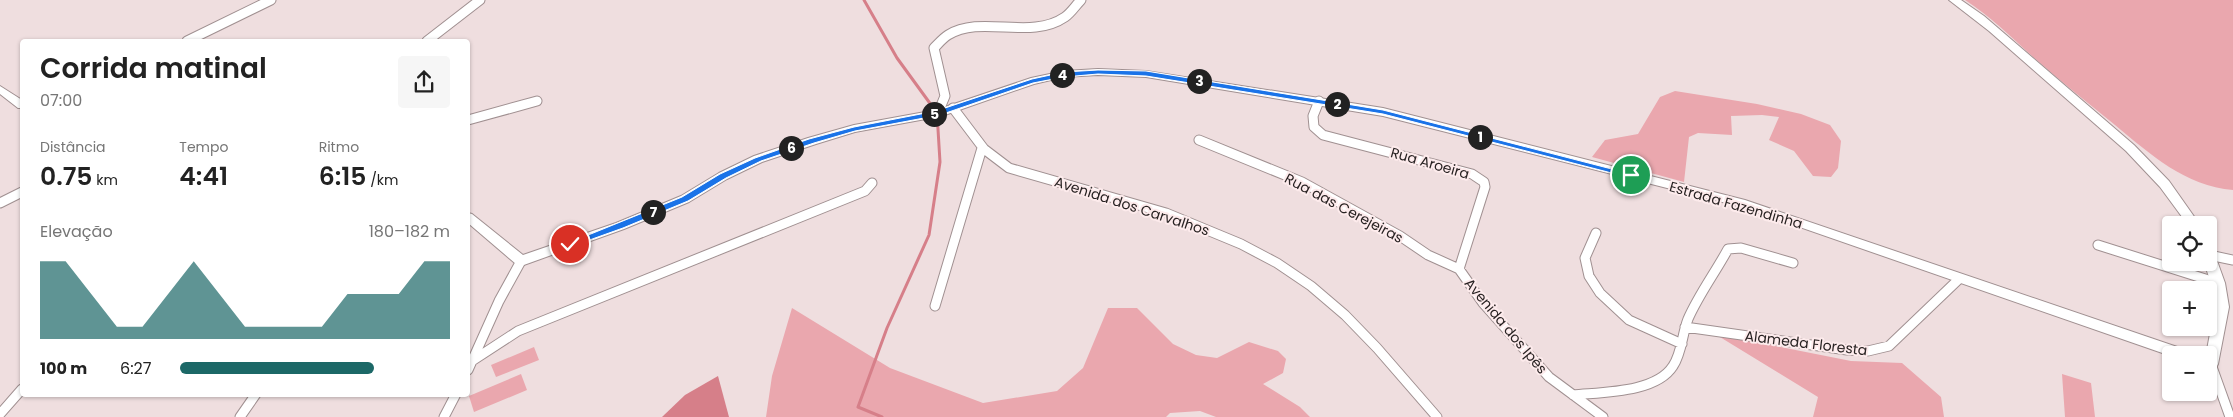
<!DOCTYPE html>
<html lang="pt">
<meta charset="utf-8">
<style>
:root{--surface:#fff;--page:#f6f6f6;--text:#222;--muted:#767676;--accent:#1c6867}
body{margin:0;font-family:Poppins,sans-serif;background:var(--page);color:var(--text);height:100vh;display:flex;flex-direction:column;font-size:19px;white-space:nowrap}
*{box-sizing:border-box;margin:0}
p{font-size:16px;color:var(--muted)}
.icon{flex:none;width:28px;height:28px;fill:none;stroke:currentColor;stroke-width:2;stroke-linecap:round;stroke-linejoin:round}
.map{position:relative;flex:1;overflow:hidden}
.panel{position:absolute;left:20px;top:39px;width:450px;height:358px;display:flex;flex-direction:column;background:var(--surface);border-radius:5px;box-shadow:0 1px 4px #0004}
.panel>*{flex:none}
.buttons{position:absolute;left:2162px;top:216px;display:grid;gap:10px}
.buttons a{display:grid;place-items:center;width:55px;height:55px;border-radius:5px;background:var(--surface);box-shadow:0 1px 4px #0004;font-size:25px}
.pin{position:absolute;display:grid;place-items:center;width:42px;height:42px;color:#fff;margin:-21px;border:2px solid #fff;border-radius:50%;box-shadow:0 1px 5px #0007}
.km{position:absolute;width:25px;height:25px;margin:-12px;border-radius:50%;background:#222;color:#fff;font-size:14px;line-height:25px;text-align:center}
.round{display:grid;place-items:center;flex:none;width:52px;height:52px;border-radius:5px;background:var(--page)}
.summary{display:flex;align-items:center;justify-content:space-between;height:85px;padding:0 20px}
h1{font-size:28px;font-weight:600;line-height:38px}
.stats{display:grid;grid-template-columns:repeat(3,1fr);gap:8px;height:85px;padding:5px 20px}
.stats div{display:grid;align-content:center}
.stats b{font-size:25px;font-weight:600}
.stats small{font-size:14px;font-weight:400}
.stats p{font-size:14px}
.chart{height:140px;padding:10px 20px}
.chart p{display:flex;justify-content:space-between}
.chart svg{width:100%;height:90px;margin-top:5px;fill:var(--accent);opacity:.7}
ul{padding:0 20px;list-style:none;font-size:16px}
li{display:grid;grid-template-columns:80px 60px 1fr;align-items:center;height:38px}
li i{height:12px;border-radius:6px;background:var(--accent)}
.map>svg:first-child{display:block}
.green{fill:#eaa7ae}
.water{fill:#d67f89}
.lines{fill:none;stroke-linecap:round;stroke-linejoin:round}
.stream{stroke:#d67f89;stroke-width:3}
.street-casing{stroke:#a09091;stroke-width:11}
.secondary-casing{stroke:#a09091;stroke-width:2}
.street{stroke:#fff;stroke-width:9}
.secondary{fill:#fff;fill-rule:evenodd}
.route{fill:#1a73e8;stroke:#fff}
.labels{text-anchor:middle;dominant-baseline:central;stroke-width:4;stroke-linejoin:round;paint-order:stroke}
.street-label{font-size:14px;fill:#282222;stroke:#fdebec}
</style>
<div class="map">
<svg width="2233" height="417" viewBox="0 0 2233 417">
<rect width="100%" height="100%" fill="#efdedf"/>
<path class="green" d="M1965 0H2233V190C2185 186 2150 154 2115 125 2087 102 2059 80 2032 56 2010 36 1990 16 1965 0Z
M1675 91 1757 104 1801 114 1830 125 1841 141 1838 168 1831 177 1813 176 1794 151 1769 140 1779 117 1762 115 1731 116 1732 135 1698 133 1689 137 1684 182 1592 157 1605 140 1638 134 1660 97Z
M792 308 890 368 983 403 1057 391 1083 368 1108 308H1137L1173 344 1196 355 1217 358 1249 342 1278 351 1286 359 1283 373 1263 384 1300 407 1310 417H1216L1200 411 1170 413 1166 417H766L772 376Z
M1715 334 1851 361 1902 363 1941 397 1944 417H1813L1818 397Z
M534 347 539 360 496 377 491 365Z
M521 374 527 390 474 412 469 396Z
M2062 374 2091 383 2095 417H2065Z"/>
<path class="water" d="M718 376 729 417H662L685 395Z"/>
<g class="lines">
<path class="stream" d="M864 0 897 58 937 113 940 162 929 235 887 328 858 407 882 417"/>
<defs>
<path id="street" d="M187 41 271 0
M427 41 480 0
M1319 101 1313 116 1314 127 1323 135 1472 174 1484 182 1485 187 1459 269
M953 108 984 149 1009 168 1166 213 1241 244 1277 263 1311 286 1345 315 1377 348 1437 417
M938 113 945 96 934 48C938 44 943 38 948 35 982 14 1030 41 1065 17 1071 13 1076 5 1081 0
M468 120 537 101
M1199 140 1302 182 1400 236 1428 255 1459 269 1483 303 1549 377 1603 417
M0 203 22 192
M1596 233 1585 258 1589 276 1600 293 1629 320 1682 344
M2098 245 2218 283
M2209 255 2233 260
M935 306 982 148
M1685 327 1847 350 1868 351 1889 346 1959 279
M472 361 518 331 865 191 872 183
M2211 364 2230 417
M468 370 499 301 521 261
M1573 395C1602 392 1656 393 1673 366 1682 353 1682 334 1688 319 1699 294 1715 273 1728 249L1741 248 1793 263
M0 414 22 389
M240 417 256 394
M444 417 456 394"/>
<path id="secondary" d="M1949 0H1961L1984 16 2134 145 2169 181 2200 225H2188L2160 187 2126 151 1989 31Z
M1098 69 1146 71 1383 108 1745 200 2189 351 2191 355 2171 356 1742 207 1383 116 1146 77 1098 75 1064 77 1034 84 942 116 855 132 816 144 762 162 727 179 689 202 624 229 521 266 516 264 468 223V213L472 214 523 255 616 223 681 196 719 173 754 156 808 138 854 125 936 110 1031 78 1064 71Z
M0 86 22 100V108H18L0 94Z
M2209 253 2214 255 2216 258 2225 283 2229 307 2218 364 2216 368 2209 369V355H2206L2215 307 2211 283 2204 262H2209Z"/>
</defs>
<use href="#street" class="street-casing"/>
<use href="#secondary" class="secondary-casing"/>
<use href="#street" class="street"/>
<use href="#secondary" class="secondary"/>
</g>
<path class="route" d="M1098 70 1146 71 1383 110 1635 175 1631 178 1383 114 1146 76 1098 74 1064 77 1033 83 940 115 855 131 814 143 761 161 726 178 688 201 623 228 570 247 566 244 682 197 720 174 755 158 809 139 854 127 936 111 1032 79 1064 72Z"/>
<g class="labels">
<g class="street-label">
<text transform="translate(1430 163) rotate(16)">Rua Aroeira</text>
<text transform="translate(1736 205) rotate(16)">Estrada Fazendinha</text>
<text transform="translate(1132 206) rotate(18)">Avenida dos Carvalhos</text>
<text transform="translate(1344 208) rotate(28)">Rua das Cerejeiras</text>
<text transform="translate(1506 326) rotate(50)">Avenida dos Ipês</text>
<text transform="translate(1806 343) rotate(7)">Alameda Floresta</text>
</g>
</g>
</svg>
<div class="buttons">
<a><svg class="icon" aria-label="locate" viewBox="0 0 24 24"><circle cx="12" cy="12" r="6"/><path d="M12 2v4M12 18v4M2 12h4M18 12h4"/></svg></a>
<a>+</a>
<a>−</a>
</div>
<div class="pin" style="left:1631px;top:175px;background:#1e9e55"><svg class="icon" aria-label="arrive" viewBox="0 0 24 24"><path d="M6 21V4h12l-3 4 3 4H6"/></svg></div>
<div class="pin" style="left:570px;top:244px;background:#d93025"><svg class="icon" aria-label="check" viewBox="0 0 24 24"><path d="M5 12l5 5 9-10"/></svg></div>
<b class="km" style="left:1480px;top:137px">1</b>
<b class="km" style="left:1337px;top:104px">2</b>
<b class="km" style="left:1199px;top:81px">3</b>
<b class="km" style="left:1062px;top:75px">4</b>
<b class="km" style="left:934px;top:114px">5</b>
<b class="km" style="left:791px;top:148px">6</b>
<b class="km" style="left:653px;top:212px">7</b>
<section class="panel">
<div class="summary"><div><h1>Corrida matinal</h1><p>07:00</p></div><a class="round"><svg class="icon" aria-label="share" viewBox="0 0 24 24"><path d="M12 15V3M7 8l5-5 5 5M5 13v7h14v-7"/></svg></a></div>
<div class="stats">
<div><p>Distância</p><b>0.75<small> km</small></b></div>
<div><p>Tempo</p><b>4:41</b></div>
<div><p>Ritmo</p><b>6:15<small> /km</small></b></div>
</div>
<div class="chart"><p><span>Elevação</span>180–182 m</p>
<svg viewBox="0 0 160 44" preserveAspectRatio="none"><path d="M0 44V6L10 6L20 22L30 38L40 38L50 22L60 6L70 22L80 38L90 38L100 38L110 38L120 22L130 22L140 22L150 6L160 6V44z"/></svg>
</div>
<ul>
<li><b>100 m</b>6:27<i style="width:72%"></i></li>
</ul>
</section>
</div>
